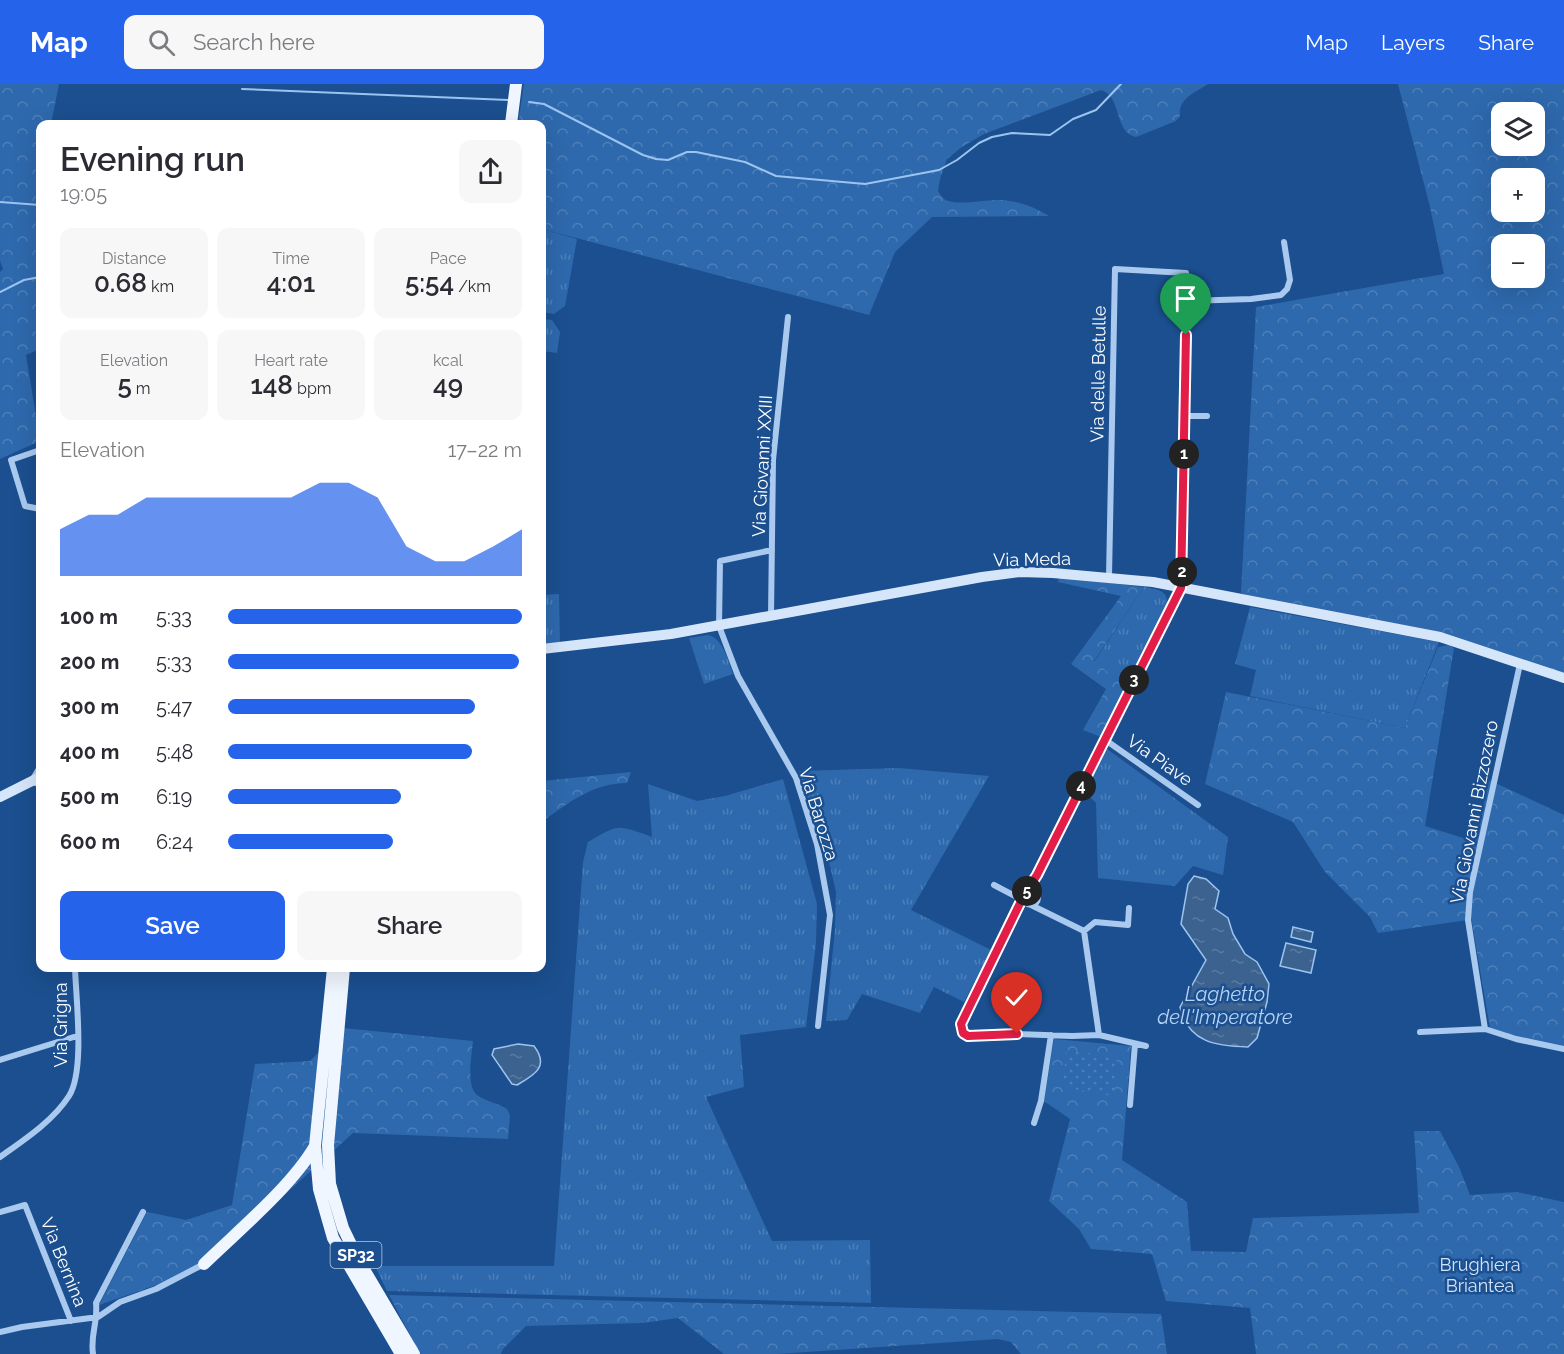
<!DOCTYPE html>
<meta charset="utf-8">
<style>
:root{--surface:#fff;--page:#f7f7f7;--text:#2b2b33;--muted:#7c7c81;--accent:#2563eb}
body{margin:0;font-family:Raleway,sans-serif;background:var(--page);color:var(--text);height:100vh;display:flex;flex-direction:column;font-size:22px;white-space:nowrap}
*{box-sizing:border-box;margin:0}
p{font-size:20px;color:var(--muted)}
.icon{flex:none;width:33px;height:33px;fill:none;stroke:currentColor;stroke-width:2;stroke-linecap:round;stroke-linejoin:round}
.map{position:relative;flex:1;overflow:hidden}
.drawer{position:absolute;left:36px;top:36px;width:510px;height:852px;display:flex;flex-direction:column;background:var(--surface);border-radius:12px;box-shadow:0 6px 24px #0002}
.drawer>*{flex:none}
.fabs{position:absolute;left:1491px;top:18px;display:grid;gap:12px}
.fabs a{display:grid;place-items:center;width:54px;height:54px;border-radius:12px;background:var(--surface);box-shadow:0 6px 24px #0002;font-size:30px}
.pin{position:absolute;display:grid;place-items:center;width:51px;height:51px;color:#fff;margin:-62px -26px;border-radius:50% 50% 50% 0;rotate:-45deg;box-shadow:0 0 6px #0007}
.pin .icon{rotate:45deg}
.km{position:absolute;width:30px;height:30px;margin:-15px;border-radius:50%;background:#222;color:#fff;font-size:16px;line-height:30px;text-align:center}
.round{display:grid;place-items:center;flex:none;width:63px;height:63px;border-radius:12px;background:var(--page)}
.summary{display:flex;align-items:center;justify-content:space-between;height:102px;padding:0 24px}
h1{font-size:33px;font-weight:600;line-height:45px}
.figures{display:grid;grid-template-columns:repeat(3,1fr);gap:9px;height:102px;padding:6px 24px}
.figures div{display:grid;align-content:center;border-radius:12px;background:var(--page);text-align:center}
.figures b{font-size:26px;font-weight:600}
.figures small{font-size:16px;font-weight:400}
.figures p{font-size:16px}
.chart{height:168px;padding:12px 24px}
.chart p{display:flex;justify-content:space-between}
.chart svg{width:100%;height:108px;margin-top:6px;fill:var(--accent);opacity:.7}
.cta{display:flex;gap:12px;margin-top:auto;padding:12px 24px}
.cta a{flex:1;height:69px;border-radius:12px;background:var(--accent);color:#fff;font-size:24px;font-weight:600;line-height:69px;text-align:center}
.cta a+a{background:var(--page);color:var(--text)}
ul{padding:0 24px;list-style:none;font-size:20px}
li{display:grid;grid-template-columns:96px 72px 1fr;align-items:center;height:45px}
li i{height:15px;border-radius:8px;background:var(--accent)}
header{display:flex;align-items:center;gap:36px;box-sizing:border-box;height:84px;padding:0 30px;background:var(--accent);color:#fff}
header strong{font-size:28px}
nav{display:flex;gap:33px;margin-inline-start:auto;font-size:21px}
.search{width:420px;height:54px;background:var(--page);display:flex;align-items:center;gap:15px;box-sizing:border-box;padding:0 21px;border-radius:12px;color:var(--muted);font-size:22px}
.map>svg:first-child{display:block}
.grass{fill:url(#grass-tufts)}
.forest{fill:url(#forest-crowns);fill-rule:evenodd}
.park{fill:url(#park-dots)}
.water{fill:url(#water-ripples);stroke:#9cc4f0;stroke-width:1.5}
.lines{fill:none;stroke-linecap:round;stroke-linejoin:round}
.stream{stroke:#9cc4f0;stroke-width:2}
.street{stroke:#a9c9ee;stroke-width:6}
.secondary{stroke:#d6e6fa;stroke-width:10}
.primary{stroke:#f0f6ff;stroke-width:12}
.route-casing{stroke:#fff;stroke-width:12}
.route{stroke:#e11d48;stroke-width:8}
.labels{text-anchor:middle;dominant-baseline:central;stroke-width:5;stroke-linejoin:round;paint-order:stroke}
.shield{fill:#1b4f8f;stroke:#bbcadd;stroke-width:1.5}
.shield-label{font-size:16px;font-weight:bold;fill:#fff}
.street-label{font-size:18px;fill:#fff;stroke:#1b4f8f}
.park-label{font-size:18px;fill:#cfe3fa;stroke:#1b4f8f}
.water-label{font-size:20px;font-style:italic;fill:#b5d3f5;stroke:#1b4f8f}
</style>
<header>
<strong>Map</strong>
<div class="search"><svg class="icon" aria-label="search" viewBox="0 0 24 24"><circle cx="10" cy="10" r="6"/><path d="M15 15l6 6"/></svg>Search here</div>
<nav><a>Map</a><a>Layers</a><a>Share</a></nav>
</header>
<div class="map">
<svg width="1564" height="1270" viewBox="0 0 1564 1270">
<defs>
<pattern id="grass-tufts" width="24" height="20" patternUnits="userSpaceOnUse" patternTransform="scale(1.5)"><rect width="24" height="20" fill="#2e69ad"/><path d="M3 7l-1-3M5 7V3M7 7l1-3M15 17l-1-3M17 17v-4M19 17l1-3" fill="none" stroke="#4d80b9"/></pattern>
<pattern id="forest-crowns" width="20" height="18" patternUnits="userSpaceOnUse" patternTransform="scale(1.5)"><rect width="20" height="18" fill="#2e69ad"/><path d="M2 6a3 3 0 1 1 6 0M12 15a3 3 0 1 1 6 0" fill="none" stroke="#4d80b9"/></pattern>
<pattern id="park-dots" width="8" height="8" patternUnits="userSpaceOnUse" patternTransform="scale(1.5)"><rect width="8" height="8" fill="#2e69ad"/><path d="M2 2h.1M6 6h.1" fill="none" stroke="#4d80b9" stroke-width="1.8" stroke-linecap="round"/></pattern>
<pattern id="water-ripples" width="26" height="14" patternUnits="userSpaceOnUse" patternTransform="scale(1.5)"><rect width="26" height="14" fill="#3c6290"/><path d="M2 4q2-2 4 0t4 0M15 11q2-2 4 0t4 0" fill="none" stroke="#597aa1"/></pattern>
</defs>
<rect width="100%" height="100%" fill="#1b4f8f"/>
<path class="grass" d="M542 145 577 155 565 222 554 230 542 228Z
M542 235 552 236 560 248 557 269 542 267Z
M1144 503C1156 505 1169 506 1167 521L1126 603 1094 578Z
M559 510 560 559 542 560V511Z
M1250 523 1439 558 1405 644 1250 612 1256 586 1235 580Z
M708 551C723 554 728 577 733 590L704 600 689 554Z
M1107 665 1228 753 1223 791 1193 782 1175 802 1098 794 1096 719 1085 708Z
M899 684 989 692 911 826 991 866 964 918 934 903 920 929 862 910 847 936 826 937 835 845 836 808 830 782 799 687Z
M783 695 817 820 816 859 806 943 740 951 744 1003 706 1013 772 1157 870 1156 871 1219 387 1207 375 1182H554L583 778 588 758C621 739 617 741 652 753L648 700 697 717 725 712Z"/>
<path class="forest" d="M0 0H59L51 40H40V89L37 106 40 107V265L26 271 40 357 0 375V188L3 185 0 177Z
M524 0H1208C1195 9 1178 14 1180 32L1176 37 1136 53C1113 48 1123 13 1101 6L984 50 962 63 947 75 940 95 938 107C940 110 942 113 944 115 956 123 986 115 1001 116 1019 117 1034 123 1049 132L932 133 895 168 869 231 542 145V40H518Z
M1398 0H1564V590L1504 569 1255 515 1241 509 1256 223 1444 190 1430 123ZM1502 28H1534V62H1502ZM1502 94H1534V128H1502ZM1502 160H1534V194H1502Z
M1059 493 1144 503 1094 577 1126 603 1101 653 1083 646 1106 605 1071 580 1121 512 1058 498Z
M1449 561 1454 564 1425 742 1476 758 1489 696 1564 731V963L1491 950 1471 833 1468 836 1378 849 1370 833 1325 788 1293 738 1205 700 1226 608 1405 644 1438 563Z
M631 688 627 699C593 699 568 719 542 738V697Z
M343 944 473 957C472 969 466 1000 476 1010 484 1017 498 1019 507 1025L510 1031 508 1055 353 1049 202 1185 99 1221 147 1128 186 1136 232 1121 255 980 310 977Z
M1054 955 1131 962 1122 1076 1187 1118 1191 1167 1246 1168 1253 1134 1419 1129 1414 1047H1440L1459 1083 1470 1111 1517 1108 1564 1118V1270H1256L1250 1224 1166 1217 1152 1170 1091 1165 1079 1145 1049 1117 1070 1035 1044 1017Z
M389 1211 1161 1230 1167 1270H1021L1011 1258 998 1255 777 1270H724L678 1234 643 1239 526 1242 503 1265 501 1270H420Z"/>
<path class="park" d="M1066 966 1117 973 1113 1012 1063 1003Z"/>
<path class="water" d="M1194 792 1206 795 1219 807 1215 825 1228 834 1233 850 1245 870 1257 878 1269 900 1267 918 1257 954 1248 963C1217 962 1188 959 1180 923L1206 876 1181 840 1188 800Z
M1293 843 1313 848 1311 858 1291 853Z
M1286 859 1316 866 1311 889 1280 882Z
M518 960 534 962C550 983 534 991 517 1001L512 1000 492 971 494 965Z"/>
<g class="lines">
<path class="stream" d="M242 5 508 16
M529 18 544 20 643 71 656 75 668 76 687 68H696L745 78 776 92 865 100 939 86 957 76 979 59 992 53 1012 49 1050 51 1073 35 1096 26 1121 0
M0 118 40 121
M0 208 24 196 40 193"/>
<path class="street" d="M1185 332H1207
M40 366 11 376 25 422 40 425
M772 466 720 477 719 542 738 592 796 694 817 760 830 831 818 942
M1109 493 1115 185 1186 189 1187 217
M771 532 773 376 788 233
M1520 580 1470 808 1468 836 1485 945 1516 955 1564 965
M1104 655 1198 721
M40 683 31 698 40 700
M994 801 1017 813 1020 820
M1024 814a7 7 0 1 1 14 0a7 7 0 1 1-14 0Z
M1027 807 1181 504 1187 217 1251 215 1281 211 1287 205 1290 196 1284 158
M1023 813 962 936 961 945 968 953 1017 950 1072 952 1099 951 1146 962
M1031 821 1084 847 1099 951
M1084 847 1095 838 1128 841 1129 824
M1420 948 1485 945
M0 976 77 952
M1130 1021 1135 960
M1034 1039 1041 1017 1051 951
M0 1073C24 1056 53 1037 69 1012 85 987 76 915 75 884
M0 1128 25 1121 71 1237
M0 1248 22 1243 98 1233 120 1218 156 1205 204 1180
M93 1270C90 1251 98 1239 96 1219L143 1128"/>
<path class="secondary" d="M542 565 671 550 982 493 1020 488 1053 489 1153 498 1440 553 1564 594
M0 713 40 693"/>
<path class="primary" d="M511 40 516 0
M333 884 315 1062 319 1105 333 1154 401 1270
M344 884 328 1061 330 1100 343 1144 359 1177 414 1270
M204 1180C239 1146 291 1103 315 1062"/>
</g>
<g class="lines">
<defs>
<path id="route" d="M1017 950 968 952 963 949 961 940 1024 811 1037 791 1181 504 1186 251"/>
</defs>
<use href="#route" class="route-casing"/>
<use href="#route" class="route"/>
</g>
<g class="labels">
<rect class="shield" x="330.5" y="1158" width="51" height="26" rx="4.5"/>
<g class="shield-label">
<text x="356" y="1171">SP32</text>
</g>
<g class="street-label">
<text transform="translate(1098 290) rotate(-89)">Via delle Betulle</text>
<text transform="translate(762 382) rotate(-87)">Via Giovanni XXIII</text>
<text transform="translate(1032 475) rotate(-1)">Via Meda</text>
<text transform="translate(1160 676) rotate(35)">Via Piave</text>
<text transform="translate(1474 728) rotate(-79)">Via Giovanni Bizzozero</text>
<text transform="translate(819 730) rotate(73)">Via Barozza</text>
<text transform="translate(60 941) rotate(-90)">Via Grigna</text>
<text transform="translate(64 1178) rotate(68)">Via Bernina</text>
</g>
<g class="park-label">
<text x="1480" y="1180">Brughiera<tspan x="1480" dy="21">Briantea</tspan></text>
</g>
<g class="water-label">
<text x="1225" y="910">Laghetto<tspan x="1225" dy="23">dell'Imperatore</tspan></text>
</g>
</g>
</svg>
<div class="fabs">
<a><svg class="icon" aria-label="layers" viewBox="0 0 24 24"><path d="M12 4l9 5-9 5-9-5zM3 14l9 5 9-5"/></svg></a>
<a>+</a>
<a>−</a>
</div>
<div class="pin" style="left:1186px;top:251px;background:#1e9e55"><svg class="icon" aria-label="arrive" viewBox="0 0 24 24"><path d="M6 21V4h12l-3 4 3 4H6"/></svg></div>
<div class="pin" style="left:1017px;top:950px;background:#d93025"><svg class="icon" aria-label="check" viewBox="0 0 24 24"><path d="M5 12l5 5 9-10"/></svg></div>
<b class="km" style="left:1184px;top:370px">1</b>
<b class="km" style="left:1182px;top:488px">2</b>
<b class="km" style="left:1134px;top:596px">3</b>
<b class="km" style="left:1081px;top:702px">4</b>
<b class="km" style="left:1027px;top:807px">5</b>
<section class="drawer">
<div class="summary"><div><h1>Evening run</h1><p>19:05</p></div><a class="round"><svg class="icon" aria-label="share" viewBox="0 0 24 24"><path d="M12 15V3M7 8l5-5 5 5M5 13v7h14v-7"/></svg></a></div>
<div class="figures">
<div><p>Distance</p><b>0.68<small> km</small></b></div>
<div><p>Time</p><b>4:01</b></div>
<div><p>Pace</p><b>5:54<small> /km</small></b></div>
</div>
<div class="figures">
<div><p>Elevation</p><b>5<small> m</small></b></div>
<div><p>Heart rate</p><b>148<small> bpm</small></b></div>
<div><p>kcal</p><b>49</b></div>
</div>
<div class="chart"><p><span>Elevation</span>17–22 m</p>
<svg viewBox="0 0 160 44" preserveAspectRatio="none"><path d="M0 44V25L10 19L20 19L30 12L40 12L50 12L60 12L70 12L80 12L90 6L100 6L110 12L120 32L130 38L140 38L150 32L160 25V44z"/></svg>
</div>
<ul>
<li><b>100 m</b>5:33<i style="width:100%"></i></li>
<li><b>200 m</b>5:33<i style="width:99%"></i></li>
<li><b>300 m</b>5:47<i style="width:84%"></i></li>
<li><b>400 m</b>5:48<i style="width:83%"></i></li>
<li><b>500 m</b>6:19<i style="width:59%"></i></li>
<li><b>600 m</b>6:24<i style="width:56%"></i></li>
</ul>
<div class="cta"><a>Save</a><a>Share</a></div>
</section>
</div>
